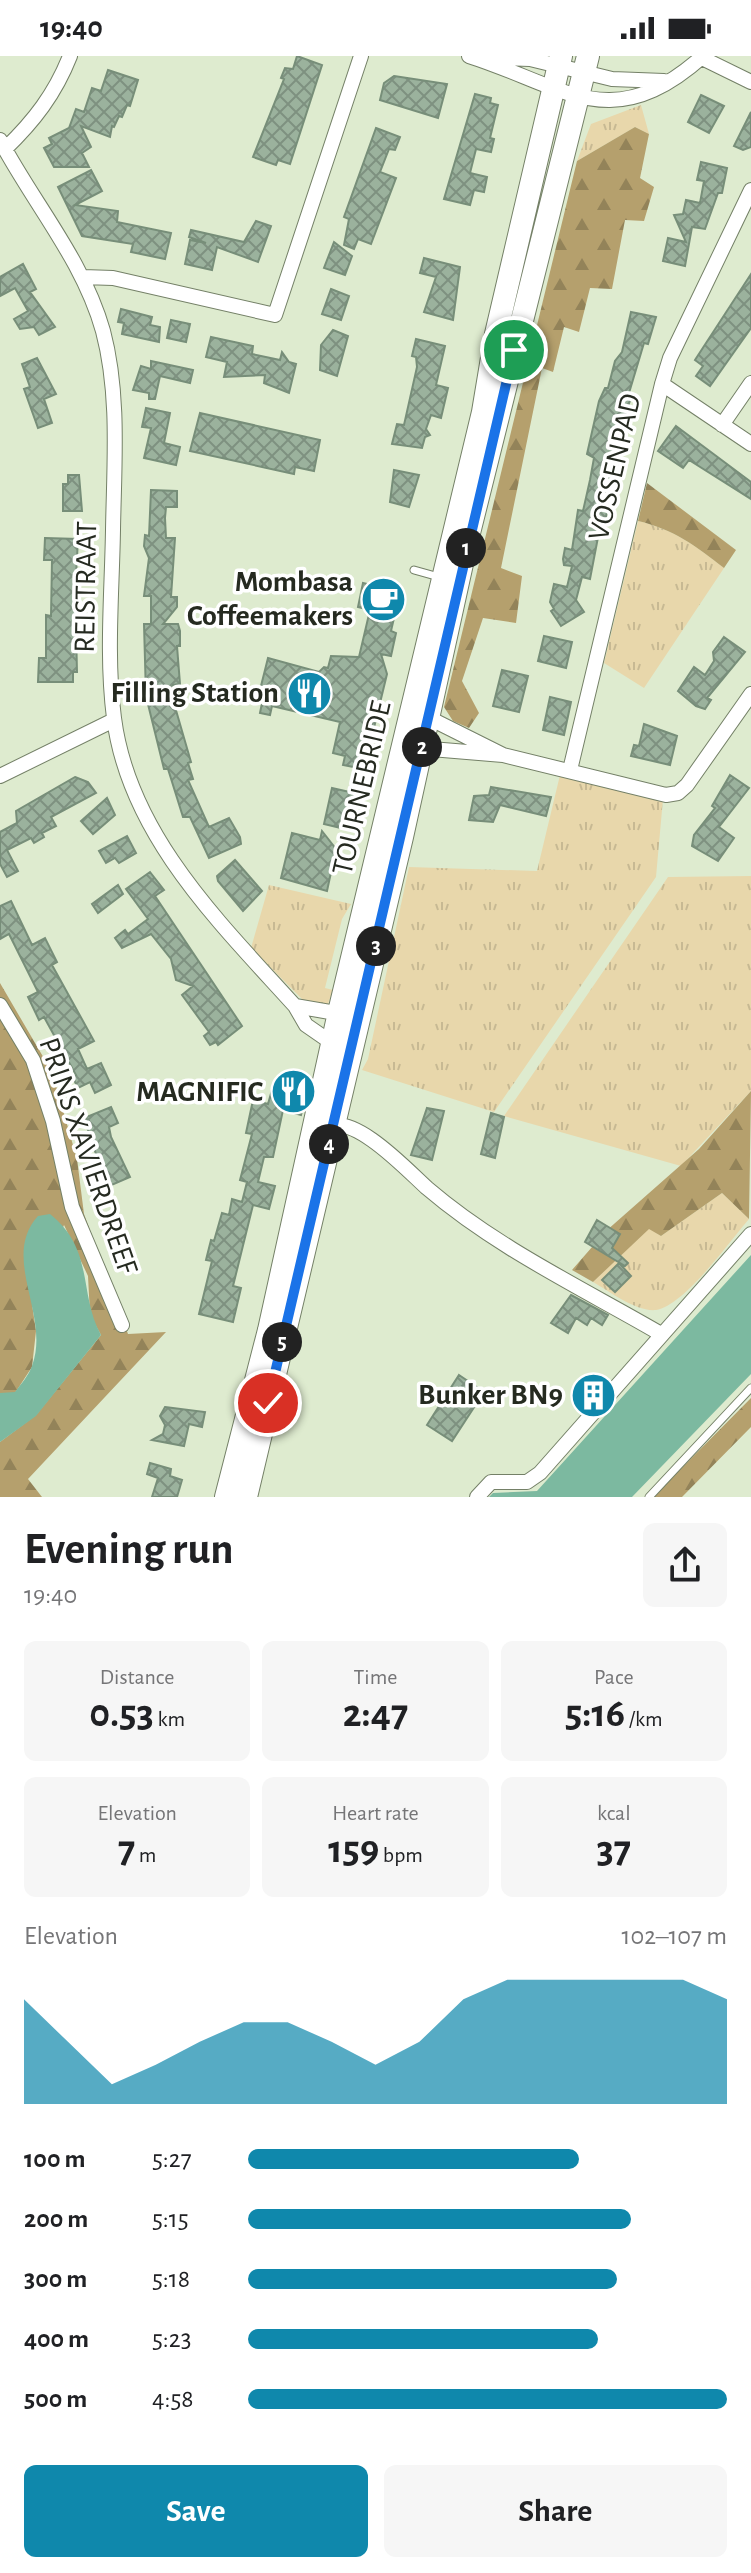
<!DOCTYPE html>
<meta charset="utf-8">
<style>
:root{--surface:#fff;--page:#f6f6f6;--text:#202124;--muted:#757577;--accent:#0f88ac}
body{margin:0;font-family:"Alegreya Sans",sans-serif;background:var(--page);color:var(--text);height:100vh;display:flex;flex-direction:column;font-size:30px;white-space:nowrap}
*{box-sizing:border-box;margin:0}
p{font-size:26px;color:var(--muted)}
.icon{flex:none;width:44px;height:44px;fill:none;stroke:currentColor;stroke-width:2;stroke-linecap:round;stroke-linejoin:round}
.map{position:relative;height:1441px;overflow:hidden}
.drawer{display:flex;flex-direction:column;background:var(--surface);flex:1}
.drawer>*{flex:none}
.pin{position:absolute;display:grid;place-items:center;width:68px;height:68px;color:#fff;margin:-34px;border:4px solid #fff;border-radius:50%;box-shadow:0 2px 8px #0007}
.km{position:absolute;width:40px;height:40px;margin:-20px;border-radius:50%;background:#222;color:#fff;font-size:22px;line-height:40px;text-align:center}
.round{display:grid;place-items:center;flex:none;width:84px;height:84px;border-radius:12px;background:var(--page)}
.headline{display:flex;align-items:center;justify-content:space-between;height:136px;padding:0 24px}
h1{font-size:44px;font-weight:700;line-height:60px}
.metrics{display:grid;grid-template-columns:repeat(3,1fr);gap:12px;height:136px;padding:8px 24px}
.metrics div{display:grid;align-content:center;border-radius:12px;background:var(--page);text-align:center}
.metrics b{font-size:40px;font-weight:700}
.metrics small{font-size:22px;font-weight:400}
.metrics p{font-size:22px}
.chart{height:224px;padding:16px 24px}
.chart p{display:flex;justify-content:space-between}
.chart svg{width:100%;height:144px;margin-top:8px;fill:var(--accent);opacity:.7}
.cta{display:flex;gap:16px;margin-top:auto;padding:16px 24px}
.cta a{flex:1;height:92px;border-radius:12px;background:var(--accent);color:#fff;font-size:32px;font-weight:700;line-height:92px;text-align:center}
.cta a+a{background:var(--page);color:var(--text)}
ul{padding:0 24px;list-style:none;font-size:26px}
li{display:grid;grid-template-columns:128px 96px 1fr;align-items:center;height:60px}
li i{height:20px;border-radius:10px;background:var(--accent)}
.status{display:flex;justify-content:space-between;align-items:center;height:56px;padding:0 40px;background:var(--surface);direction:ltr}
.status svg{height:22px;fill:currentColor}
.map>svg:first-child{display:block}
.grass{fill:url(#grass-tufts)}
.forest{fill:url(#forest-firs)}
.water{fill:#7cb9a0}
.building{fill:url(#building-cross-hatch);stroke:#778e79;stroke-width:2}
.lines{fill:none;stroke-linecap:round;stroke-linejoin:round}
.service-casing{stroke:#748067;stroke-width:9}
.minor-casing{stroke:#748067;stroke-width:16}
.primary-casing{stroke:#748067;stroke-width:24}
.service{stroke:#fff;stroke-width:7}
.minor{stroke:#fff;stroke-width:14}
.primary{stroke:#fff;stroke-width:22}
.route-casing{stroke:#fff;stroke-width:16}
.route{stroke:#1a73e8;stroke-width:10}
.labels{text-anchor:middle;dominant-baseline:central;stroke-width:7;stroke-linejoin:round;paint-order:stroke}
.street-label{font-size:30px;fill:#252a20;stroke:#fff}
.poi-label{font-size:30px;font-weight:bold;fill:#252a20;stroke:#fff;text-anchor:end}
</style>
<div class="status"><b>19:40</b><svg viewBox="0 0 49 12"><path d="M0 12V9h3v3zM5 12V6h3v6zM10 12V3h3v9zM15 12V0h3v12zM26 1h20v11H26zM47 4h2v5h-2z"/></svg></div>
<div class="map">
<svg width="751" height="1441" viewBox="0 0 751 1441">
<defs>
<pattern id="grass-tufts" width="24" height="20" patternUnits="userSpaceOnUse" patternTransform="scale(2)"><rect width="24" height="20" fill="#e8d7ab"/><path d="M3 7l-1-3M5 7V3M7 7l1-3M15 17l-1-3M17 17v-4M19 17l1-3" fill="none" stroke="#c7b993"/></pattern>
<pattern id="forest-firs" width="22" height="20" patternUnits="userSpaceOnUse" patternTransform="scale(2)"><rect width="22" height="20" fill="#b5a06d"/><path d="M5 1l3.5 6h-7zM16 11l3.5 6h-7z" fill="#938359"/></pattern>
<pattern id="building-cross-hatch" width="8" height="8" patternUnits="userSpaceOnUse" patternTransform="scale(2)"><rect width="8" height="8" fill="#9bb29d"/><path d="M0 0l8 8M0 8l8-8" fill="none" stroke="#7e9180"/></pattern>
</defs>
<rect width="100%" height="100%" fill="#deebcf"/>
<path class="grass" d="M641 49 649 78 635 71 577 105 591 68Z
M638 465C673 473 696 490 724 512L644 632 604 607Z
M560 719 663 743 656 821 494 1056 362 1014 368 1003 409 811 537 815Z
M751 820V1035L681 1110 504 1060 668 821Z
M269 829 351 848 342 863 325 932 333 934 328 948 306 947 251 892Z
M722 1137 749 1163C730 1185 684 1250 656 1254 636 1256 609 1235 593 1226L649 1172 661 1180Z"/>
<path class="forest" d="M635 71 649 78 640 122 654 131 644 165 625 164 612 233 590 232 579 276 564 271 553 316 542 312 501 512 522 520 516 567 483 562 462 625 479 657 469 672 453 665 444 651 577 105Z
M647 427 736 494 724 512C696 490 673 473 638 465Z
M0 927 52 1016 77 1103 84 1158 128 1278 166 1276 28 1423 42 1441H0V1386L36 1359 101 1279 90 1259 88 1220 64 1169 32 1248 36 1275 32 1311 15 1337H0Z
M751 1035 749 1163 722 1137 661 1180 649 1173 593 1226 572 1214 606 1175 699 1093Z
M751 1342V1371L682 1441H653Z"/>
<path class="water" d="M50 1158C95 1194 78 1237 101 1279L36 1360 0 1386V1337L15 1336C21 1328 29 1319 32 1310 51 1259 0 1202 38 1160Z
M751 1199V1318L632 1441H489L493 1437 537 1435Z"/>
<path class="building" d="M297 0 322 9 290 108 278 104 276 109 253 101 284 23 281 22 285 12 293 13Z
M108 14 138 24 130 50 127 49 122 61 119 60 114 71 112 70 110 81 81 70 91 91 82 97 89 111H54L44 92 52 88 49 82 69 72 76 53 84 56 92 32 101 35Z
M394 20 447 28 438 62 380 44 384 27Z
M475 38 491 42 490 47 498 49 490 82 494 83 491 96 476 93 470 117 487 121 484 136 474 134 470 149 444 143Z
M701 39 724 50 709 77 688 66Z
M751 56V91L743 94 734 90Z
M376 72 400 81 395 94 389 93 380 116 396 122 371 188 358 183 354 193 344 189 349 163 344 161Z
M701 106 727 112 722 137H718L705 173 692 171 685 210 663 205 668 182 686 186 674 159 683 158 686 144 700 147 704 125 697 124Z
M91 114 102 135 75 149 118 155 117 166 171 177 165 203 131 196 133 188 82 180 58 131Z
M256 165 271 170 258 206 217 191 212 214 185 208 190 184 206 187 189 181 191 174 244 186Z
M334 186 352 200 345 219 324 212Z
M424 202 460 211 453 264 424 256 436 221 420 217Z
M23 208 36 233 30 236 55 271 39 279 34 271 20 273 14 263 28 255 15 232 0 240V221Z
M751 218V272L710 330 696 320 703 310 695 304Z
M331 233 349 240 341 264 322 258Z
M121 253 152 261 150 269 160 271 159 286 122 278 124 267 118 266Z
M631 256 656 261 648 288 644 287 629 337 632 338 620 377 624 378 616 419 602 477 599 476 590 523 582 521 576 544 584 556 561 570 551 555 554 553 550 546 554 528 567 531 572 510 564 509 563 503 565 492 572 494 578 454 583 455 590 424 594 402 587 398 599 345 605 332H608L615 305 622 296Z
M171 264 190 268 186 286 167 282Z
M333 274 348 280 337 320 320 314 321 289Z
M211 281 253 290 252 298 280 304 282 296 289 306 296 308 289 337 264 327 265 319 224 321 227 306 206 301Z
M416 283 445 290 436 329 448 332 441 362 431 359 426 373 430 379 425 381 422 392 392 388 397 368 404 369 417 311 416 301 412 300Z
M37 302 56 338 44 343 52 367 38 372 24 333 30 331 22 308Z
M151 305 193 314 190 327 160 320 155 343H149V337L133 334 141 310 151 313Z
M146 352 170 357 164 387 180 391 176 409 144 402 151 372 142 371Z
M200 357 320 384 314 415 295 411 294 418 190 395Z
M676 370 751 426V443L689 404 683 412 658 395Z
M394 414 419 419 409 451 390 446Z
M68 419H79L82 455H63V428H68Z
M151 434 177 435V451H166L165 462 166 482H175L171 541H177V551L163 568H178L180 575V590H177L180 628 173 629 171 637 191 706 188 707 193 723 188 724 209 771 229 762 240 781 241 788 209 802 190 761H183L168 713H164L146 640 144 568H151V540H144L149 502 144 490 145 479 149 480Z
M45 482 78 483 75 538 79 539V572L76 573 77 616H73V626H38L39 602H46V559L51 560 52 504H44Z
M363 527 400 536 391 575 396 577 391 600 381 598 387 618 364 713 343 709 345 700 333 697 340 666 272 650 270 659 260 657 262 647 257 646 268 602 319 616 324 611 328 612 331 600 359 601 370 554 358 551Z
M544 580 572 586 566 612 538 605Z
M724 581 745 596 707 642 711 644 705 653 696 650 678 635 694 611 705 619 714 605 713 596Z
M502 614 528 620 519 656 493 650Z
M550 641 571 646 564 679 543 674Z
M644 668 677 680 670 709 631 700 634 689 639 690Z
M730 719 749 732 719 771 734 782 718 805 692 790 694 779 715 752 712 750Z
M75 721 88 726 96 737 51 761 56 770 42 777 44 781 34 787 31 782 7 794 18 815 7 821 0 808V776L17 767 16 755Z
M491 731 551 741 546 760 500 749 493 766 469 764 474 740 489 739Z
M332 732 354 737 345 773 324 768Z
M107 742 115 759 93 778 81 765Z
M322 775 336 793 327 835 281 822 292 777 320 784Z
M127 780 136 797 119 807 115 802 106 807 99 795Z
M235 804 262 835 243 855 218 825 217 820Z
M150 816 164 834 155 840 242 970 218 989 216 986 210 989 204 980 209 976 182 939 193 930 176 924 171 903 151 878 122 892 115 882 125 874 128 878 148 863 126 833Z
M118 829 123 838 98 857 92 848Z
M11 845 32 889 45 882 57 906 52 909 94 985 78 993 87 1013 101 1007 111 1029 95 1037 90 1026 78 1032 72 1020 76 1019 44 961 39 964 28 941 38 936 9 878 0 883V850Z
M282 1020 309 1027 301 1059 283 1054 273 1101H264L258 1126 275 1130 269 1153 253 1149 233 1230 241 1232 233 1266 199 1258 212 1205 206 1204 211 1184 214 1185 222 1157 229 1159 232 1143 242 1146 247 1126 240 1124 252 1078 246 1077 253 1044 268 1048 272 1034 278 1036Z
M111 1051 118 1067 109 1071 111 1081 130 1121 107 1131 84 1062Z
M427 1052 444 1055 432 1104 411 1099Z
M491 1057 504 1061 495 1102 481 1098Z
M597 1164 620 1178 612 1192 628 1207 625 1210 585 1186Z
M619 1207 631 1220 615 1236 602 1224Z
M571 1239 608 1259 602 1269 591 1262 587 1269 576 1262 568 1277 551 1267Z
M459 1319 484 1336 452 1385 427 1369Z
M165 1351 205 1356 202 1371 189 1368 184 1390 152 1384 163 1378 165 1369 160 1360Z
M150 1407 171 1413 170 1420 182 1424 177 1441H152L158 1422 147 1418Z"/>
<g class="lines">
<defs>
<path id="service" d="M414 514 439 521
M649 1441 751 1332"/>
<path id="minor" d="M469 0C564 30 611 82 703 0
M480 1 530 3 612 23 664 25
M702 2 751 26
M0 84C34 148 83 204 103 275 120 339 114 409 113 474 112 536 106 600 114 662 129 779 220 867 295 950L306 969 332 987
M5 93C34 65 55 38 70 0
M83 221 113 222 275 259 361 0
M662 328 751 388
M722 369 751 327
M421 664 429 662 503 699
M418 683 431 693 503 699 666 739 678 737 687 729 751 638
M570 714 662 328 670 302 751 134
M0 720 114 664
M0 949 33 1004 53 1065 72 1151 122 1269
M295 950 330 956 340 952
M328 1071C355 1058 407 1114 427 1132 497 1192 582 1232 661 1278
M477 1441 491 1426H527L540 1417 751 1178"/>
<path id="primary" d="M226 1441 269 1274 340 952 483 356 496 278 561 0
M246 1441 402 781 467 485 588 0"/>
</defs>
<use href="#service" class="service-casing"/>
<use href="#minor" class="minor-casing"/>
<use href="#primary" class="primary-casing"/>
<use href="#service" class="service"/>
<use href="#minor" class="minor"/>
<use href="#primary" class="primary"/>
</g>
<g class="lines">
<defs>
<path id="route" d="M268 1347 514 294"/>
</defs>
<use href="#route" class="route-casing"/>
<use href="#route" class="route"/>
</g>
<defs>
<symbol id="cafe-disc" viewBox="-11 -11 22 22"><circle r="9.5" fill="#0f88ac" stroke="#fff"/><path d="M-5.5-4.5H6V0H3Q3 3.5 0 3.5H-2.5Q-5.5 3.5-5.5 0ZM3-3.2v2h1.7v-2ZM-6 4.5H4V6H-6Z" fill="#fff"/></symbol>
<symbol id="restaurant-disc" viewBox="-11 -11 22 22"><circle r="9.5" fill="#0f88ac" stroke="#fff"/><path d="M-5-6h1v4h1v-4h1v4h1v-4h1v5L-1.5 .5V6h-2V.5L-5-1ZM5-6V6H3V1.5H1.5Q1.5-4 5-6Z" fill="#fff"/></symbol>
<symbol id="building-disc" viewBox="-11 -11 22 22"><circle r="9.5" fill="#0f88ac" stroke="#fff"/><path d="M-4-6H4V6H1V3H-1V6H-4ZM-2.5-4.3h1.7v1.8h-1.7ZM.8-4.3h1.7v1.8H.8ZM-2.5-1h1.7V.8h-1.7ZM.8-1h1.7V.8H.8Z" fill="#fff"/></symbol>
</defs>
<g fill-rule="evenodd">
<use href="#cafe-disc" x="358" y="518" width="51" height="51"/>
<use href="#restaurant-disc" x="284" y="612" width="51" height="51"/>
<use href="#restaurant-disc" x="268" y="1010" width="51" height="51"/>
<use href="#building-disc" x="568" y="1314" width="51" height="51"/>
</g>
<g class="labels">
<g class="street-label">
<text transform="translate(615 411) rotate(-77)">VOSSENPAD</text>
<text transform="translate(86 531) rotate(-89)">REISTRAAT</text>
<text transform="translate(362 732) rotate(-77)">TOURNEBRIDE</text>
<text transform="translate(88 1100) rotate(71)">PRINS XAVIERDREEF</text>
</g>
<g class="poi-label">
<text x="353" y="526">Mombasa<tspan x="353" dy="34">Coffeemakers</tspan></text>
<text x="279" y="637">Filling Station</text>
<text x="263" y="1036">MAGNIFIC</text>
<text x="563" y="1339">Bunker BN9</text>
</g>
</g>
</svg>
<div class="pin" style="left:514px;top:294px;background:#1e9e55"><svg class="icon" aria-label="arrive" viewBox="0 0 24 24"><path d="M6 21V4h12l-3 4 3 4H6"/></svg></div>
<div class="pin" style="left:268px;top:1347px;background:#d93025"><svg class="icon" aria-label="check" viewBox="0 0 24 24"><path d="M5 12l5 5 9-10"/></svg></div>
<b class="km" style="left:466px;top:492px">1</b>
<b class="km" style="left:422px;top:691px">2</b>
<b class="km" style="left:376px;top:890px">3</b>
<b class="km" style="left:329px;top:1088px">4</b>
<b class="km" style="left:282px;top:1286px">5</b>
</div>
<section class="drawer">
<div class="headline"><div><h1>Evening run</h1><p>19:40</p></div><a class="round"><svg class="icon" aria-label="share" viewBox="0 0 24 24"><path d="M12 15V3M7 8l5-5 5 5M5 13v7h14v-7"/></svg></a></div>
<div class="metrics">
<div><p>Distance</p><b>0.53<small> km</small></b></div>
<div><p>Time</p><b>2:47</b></div>
<div><p>Pace</p><b>5:16<small> /km</small></b></div>
</div>
<div class="metrics">
<div><p>Elevation</p><b>7<small> m</small></b></div>
<div><p>Heart rate</p><b>159<small> bpm</small></b></div>
<div><p>kcal</p><b>37</b></div>
</div>
<div class="chart"><p><span>Elevation</span>102–107 m</p>
<svg viewBox="0 0 160 44" preserveAspectRatio="none"><path d="M0 44V12L10 25L20 38L30 32L40 25L50 19L60 19L70 25L80 32L90 25L100 12L110 6L120 6L130 6L140 6L150 6L160 12V44z"/></svg>
</div>
<ul>
<li><b>100 m</b>5:27<i style="width:69%"></i></li>
<li><b>200 m</b>5:15<i style="width:80%"></i></li>
<li><b>300 m</b>5:18<i style="width:77%"></i></li>
<li><b>400 m</b>5:23<i style="width:73%"></i></li>
<li><b>500 m</b>4:58<i style="width:100%"></i></li>
</ul>
<div class="cta"><a>Save</a><a>Share</a></div>
</section>
